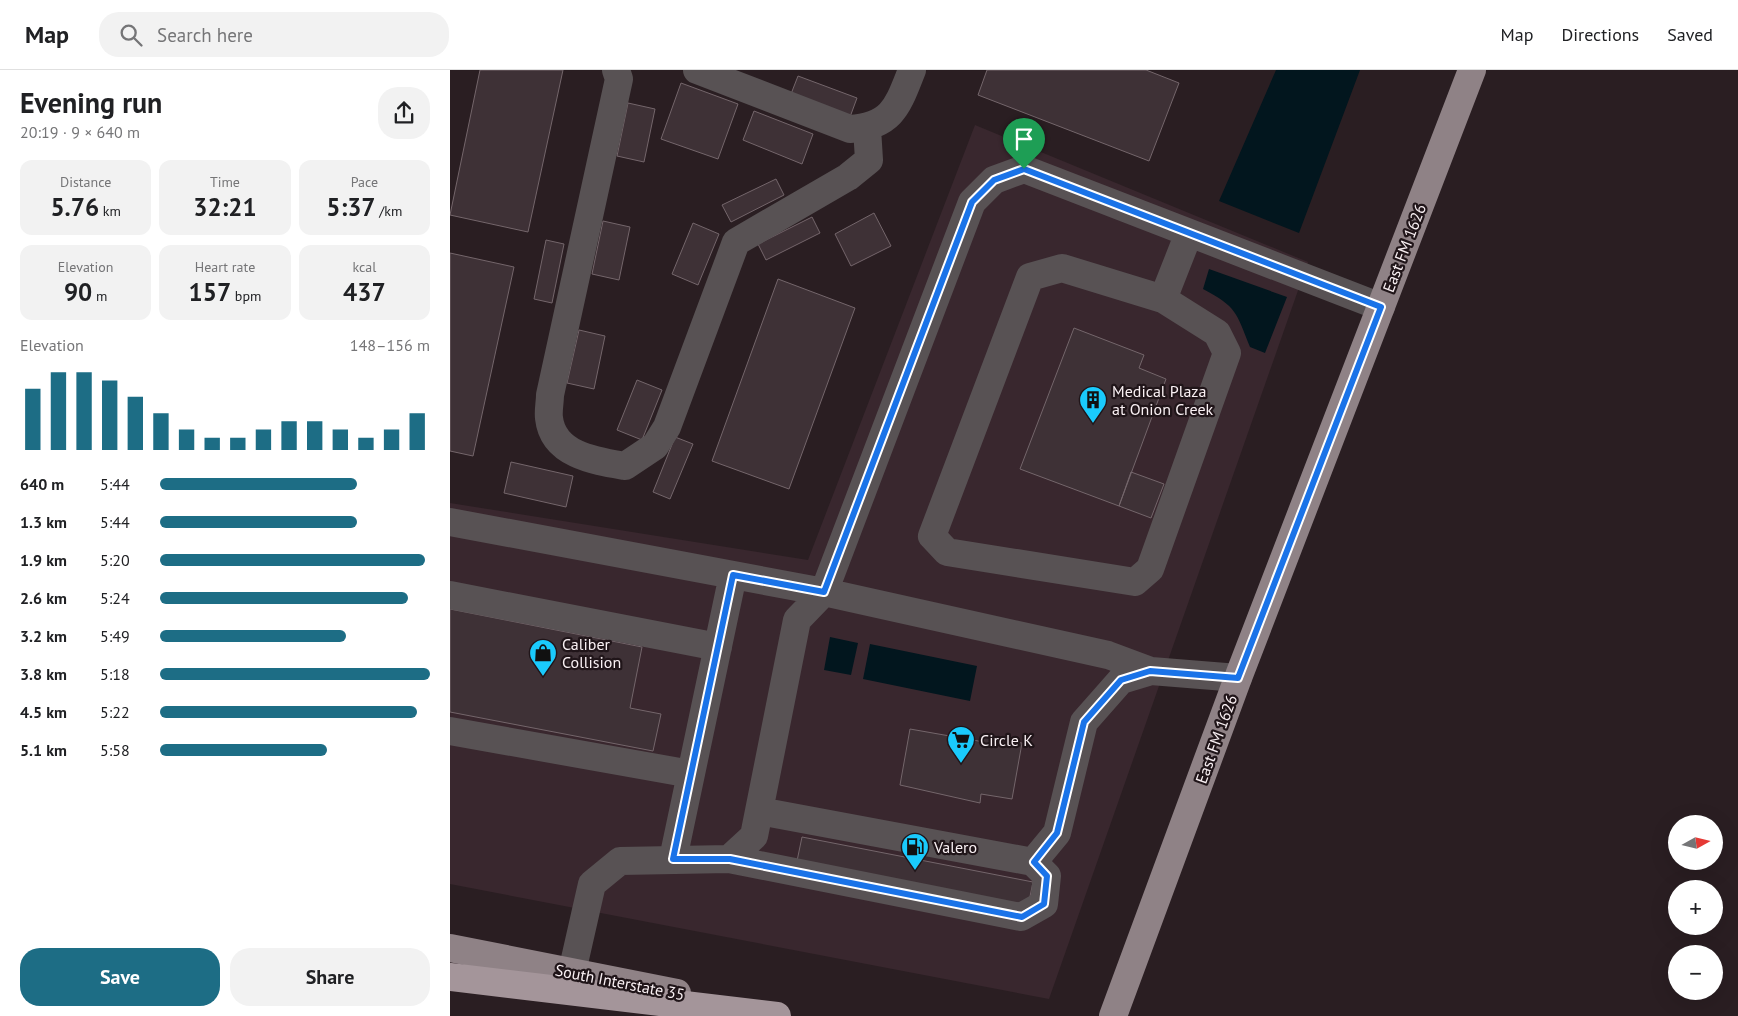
<!DOCTYPE html>
<meta charset="utf-8">
<style>
:root{--surface:#fff;--page:#f2f2f2;--text:#202124;--muted:#757577;--line:#e0e0e0;--accent:#1d6d85}
body{margin:0;font-family:"PT Sans",sans-serif;background:var(--page);color:var(--text);height:100vh;display:flex;flex-direction:column;font-size:19px;white-space:nowrap}
*{box-sizing:border-box;margin:0}
p{font-size:16px;color:var(--muted)}
.icon{flex:none;width:28px;height:28px;fill:none;stroke:currentColor;stroke-width:2;stroke-linecap:round;stroke-linejoin:round}
.map{position:relative;flex:1;overflow:hidden}
.panel{display:flex;flex-direction:column;background:var(--surface);width:450px}
.panel>*{flex:none}
.needle{width:32px;rotate:82deg}
.controls{position:absolute;left:1218px;top:745px;display:grid;gap:10px}
.controls a{display:grid;place-items:center;width:55px;height:55px;border-radius:50%;background:var(--surface);box-shadow:0 5px 20px #0002;font-size:25px}
.pin{position:absolute;display:grid;place-items:center;width:42px;height:42px;color:#fff;margin:-51px -21px;border-radius:50% 50% 50% 0;rotate:-45deg;box-shadow:0 0 5px #0007}
.pin .icon{rotate:45deg}
.round{display:grid;place-items:center;flex:none;width:52px;height:52px;border-radius:20px;background:var(--page)}
.headline{display:flex;align-items:center;justify-content:space-between;height:85px;padding:0 20px}
h1{font-size:28px;font-weight:800;line-height:38px}
.metrics{display:grid;grid-template-columns:repeat(3,1fr);gap:8px;height:85px;padding:5px 20px}
.metrics div{display:grid;align-content:center;border-radius:12px;background:var(--page);text-align:center}
.metrics b{font-size:25px;font-weight:800}
.metrics small{font-size:14px;font-weight:400}
.metrics p{font-size:14px}
.chart{height:140px;padding:10px 20px}
.chart p{display:flex;justify-content:space-between}
.chart svg{width:100%;height:90px;margin-top:5px;stroke:var(--accent);stroke-width:6}
.button{display:flex;gap:10px;margin-top:auto;padding:10px 20px}
.button a{flex:1;height:58px;border-radius:20px;background:var(--accent);color:#fff;font-size:20px;font-weight:800;line-height:58px;text-align:center}
.button a+a{background:var(--page);color:var(--text)}
ul{padding:0 20px;list-style:none;font-size:16px}
li{display:grid;grid-template-columns:80px 60px 1fr;align-items:center;height:38px}
li i{height:12px;border-radius:6px;background:var(--accent)}
header{display:flex;align-items:center;gap:30px;box-sizing:border-box;height:70px;padding:0 25px;background:var(--surface);border-bottom:1px solid var(--line)}
header strong{font-size:24px}
nav{display:flex;gap:28px;margin-inline-start:auto;font-size:18px}
.search{width:350px;height:45px;background:var(--page);display:flex;align-items:center;gap:12px;box-sizing:border-box;padding:0 18px;border-radius:20px;color:var(--muted);font-size:19px}
main{display:flex;flex:1;min-height:0}
.map>svg:first-child{display:block}
.built{fill:#39272e}
.water{fill:#02161e}
.building{fill:#3e3136;stroke:#74666b}
.lines{fill:none;stroke-linecap:round;stroke-linejoin:round}
.minor{stroke:#585254;stroke-width:28}
.major{stroke:#8f8286;stroke-width:28}
.highway{stroke:#a4959a;stroke-width:28}
.route-casing{stroke:#fff;stroke-width:10}
.route{stroke:#1a73e8;stroke-width:6}
.labels{text-anchor:middle;dominant-baseline:central;stroke-width:4.5;stroke-linejoin:round;paint-order:stroke}
.street-label{font-size:16px;fill:#f9f0f3;stroke:#201519}
.poi-label{font-size:16px;fill:#f9f0f3;stroke:#201519;text-anchor:start}
</style>
<header>
<strong>Map</strong>
<div class="search"><svg class="icon" aria-label="search" viewBox="0 0 24 24"><circle cx="10" cy="10" r="6"/><path d="M15 15l6 6"/></svg>Search here</div>
<nav><a>Map</a><a>Directions</a><a>Saved</a></nav>
</header>
<main>
<section class="panel">
<div class="headline"><div><h1>Evening run</h1><p>20:19 · 9 × 640 m</p></div><a class="round"><svg class="icon" aria-label="share" viewBox="0 0 24 24"><path d="M12 15V3M7 8l5-5 5 5M5 13v7h14v-7"/></svg></a></div>
<div class="metrics">
<div><p>Distance</p><b>5.76<small> km</small></b></div>
<div><p>Time</p><b>32:21</b></div>
<div><p>Pace</p><b>5:37<small> /km</small></b></div>
</div>
<div class="metrics">
<div><p>Elevation</p><b>90<small> m</small></b></div>
<div><p>Heart rate</p><b>157<small> bpm</small></b></div>
<div><p>kcal</p><b>437</b></div>
</div>
<div class="chart"><p><span>Elevation</span>148–156 m</p>
<svg viewBox="0 0 160 44" preserveAspectRatio="none"><path d="M5 44V14M15 44V6M25 44V6M35 44V10M45 44V18M55 44V26M65 44V34M75 44V38M85 44V38M95 44V34M105 44V30M115 44V30M125 44V34M135 44V38M145 44V34M155 44V26"/></svg>
</div>
<ul>
<li><b>640 m</b>5:44<i style="width:73%"></i></li>
<li><b>1.3 km</b>5:44<i style="width:73%"></i></li>
<li><b>1.9 km</b>5:20<i style="width:98%"></i></li>
<li><b>2.6 km</b>5:24<i style="width:92%"></i></li>
<li><b>3.2 km</b>5:49<i style="width:69%"></i></li>
<li><b>3.8 km</b>5:18<i style="width:100%"></i></li>
<li><b>4.5 km</b>5:22<i style="width:95%"></i></li>
<li><b>5.1 km</b>5:58<i style="width:62%"></i></li>
</ul>
<div class="button"><a>Save</a><a>Share</a></div>
</section>
<div class="map">
<svg width="1288" height="946" viewBox="0 0 1288 946">
<rect width="100%" height="100%" fill="#2a1e22"/>
<path class="built" d="M525 55 858 192 599 929 0 814V433L358 490Z"/>
<path class="water" d="M826 0H910L849 163 769 131Z
M759 199 837 227 815 283 800 277C786 242 787 237 753 219Z
M380 567 408 573 401 605 374 600Z
M420 574 527 596 520 631 413 609Z"/>
<path class="building" d="M30 0H113L78 162 0 145Z
M537 0H696L729 13 699 91 528 25Z
M348 6 407 28 400 47 341 24Z
M231 13 288 34 268 89 211 69Z
M178 33 205 39 194 92 167 86Z
M304 41 363 64 352 94 293 70Z
M326 109 334 125 281 152 272 135Z
M424 143 441 176 401 196 385 164Z
M362 147 370 163 316 190 308 174Z
M153 151 180 157 169 210 142 204Z
M243 153 269 164 248 215 222 204Z
M96 170 114 174 102 233 84 229Z
M0 183 64 197 23 386 0 381Z
M328 209 405 238 339 419 262 391Z
M624 258 694 285 689 298 716 309 669 436 570 399Z
M129 260 155 266 144 319 117 313Z
M187 310 212 320 192 370 167 360Z
M225 367 243 374 220 429 203 422Z
M61 392 123 406 116 437 54 423Z
M681 402 714 414 701 448 669 436Z
M0 539 192 577 180 638 211 644 203 681 0 642Z
M460 659 534 672 535 666 572 673 562 729 531 724 530 733 450 715Z
M352 767 583 812 578 836 347 791Z"/>
<g class="lines">
<path class="minor" d="M166 0 169 9 100 325C100 332 98 341 99 348 103 385 145 391 175 396L205 376 217 357 286 172 398 107 419 90 417 58
M247 0 400 59C443 56 448 35 462 0
M713 229 767 263 777 283 700 499 685 512 497 482 482 466 580 207 612 198 713 229 739 163
M0 452 374 522 522 132 544 110 574 99 931 237
M0 525 268 577
M0 661 241 704
M309 741 583 792 607 763 634 652 671 610 701 601
M223 789 283 505
M279 789 571 847 594 834 597 806 583 792
M122 902 142 814 170 791 279 789 304 766 347 550 374 522 658 585 701 601 788 608"/>
<path class="major" d="M0 878 227 923
M663 946 788 608 1022 0"/>
<path class="highway" d="M0 907 327 946"/>
</g>
<g class="lines">
<defs>
<path id="route" d="M574 99 931 237 788 608 700 601 671 610 634 652 607 763 584 792 597 806 594 834 572 847 280 789H223L283 505 374 522 522 132 544 110Z"/>
</defs>
<use href="#route" class="route-casing"/>
<use href="#route" class="route"/>
</g>
<defs>
<symbol id="building-pin" viewBox="-11 -11 22 30"><path d="M0 17L-7.5 6A9.5 9.5 0 1 1 7.5 6Z" fill="#1acafc" stroke="#201519"/><path d="M-4-6H4V6H1V3H-1V6H-4ZM-2.5-4.3h1.7v1.8h-1.7ZM.8-4.3h1.7v1.8H.8ZM-2.5-1h1.7V.8h-1.7ZM.8-1h1.7V.8H.8Z" fill="#111"/></symbol>
<symbol id="shop-pin" viewBox="-11 -11 22 30"><path d="M0 17L-7.5 6A9.5 9.5 0 1 1 7.5 6Z" fill="#1acafc" stroke="#201519"/><path d="M-5-2.5h2.3a2.7 3.5 0 0 1 5.4 0H5L5.5 6h-11ZM-1.5-2.5h3a1.5 2.3 0 0 0-3 0Z" fill="#111"/></symbol>
<symbol id="supermarket-pin" viewBox="-11 -11 22 30"><path d="M0 17L-7.5 6A9.5 9.5 0 1 1 7.5 6Z" fill="#1acafc" stroke="#201519"/><path d="M-6-5.5h2.5l.6 2H6L4.5 2H-2.5L-4.4-4H-6ZM-1.5 3.2a1.3 1.3 0 1 0 .1 0ZM3 3.2a1.3 1.3 0 1 0 .1 0Z" fill="#111"/></symbol>
<symbol id="fuel-pin" viewBox="-11 -11 22 30"><path d="M0 17L-7.5 6A9.5 9.5 0 1 1 7.5 6Z" fill="#1acafc" stroke="#201519"/><path d="M-5.5-6h7V0h2V4h1.3V-2.5L3-4.5l.8-.8L6-3V5H2.5V1h-1V6h-7ZM-4.2-4.7v3.2H.2V-4.7Z" fill="#111"/></symbol>
</defs>
<g fill-rule="evenodd">
<use href="#building-pin" x="627" y="314" width="32" height="43"/>
<use href="#shop-pin" x="77" y="567" width="32" height="43"/>
<use href="#supermarket-pin" x="495" y="654" width="32" height="43"/>
<use href="#fuel-pin" x="449" y="761" width="32" height="43"/>
</g>
<g class="labels">
<g class="street-label">
<text transform="translate(954 178) rotate(-69)">East FM 1626</text>
<text transform="translate(766 669) rotate(-70)">East FM 1626</text>
<text transform="translate(170 912) rotate(11)">South Interstate 35</text>
</g>
<g class="poi-label">
<text x="662" y="321">Medical Plaza<tspan x="662" dy="18">at Onion Creek</tspan></text>
<text x="112" y="574">Caliber<tspan x="112" dy="18">Collision</tspan></text>
<text x="530" y="670">Circle K</text>
<text x="484" y="777">Valero</text>
</g>
</g>
</svg>
<div class="controls">
<a><svg class="needle" viewBox="-14 -14 28 28"><path d="M0-13l5 13h-10z" fill="#e53935"/><path d="M0 13l5-13h-10z" fill="#757577"/></svg></a>
<a>+</a>
<a>−</a>
</div>
<div class="pin" style="left:574px;top:99px;background:#1e9e55"><svg class="icon" aria-label="arrive" viewBox="0 0 24 24"><path d="M6 21V4h12l-3 4 3 4H6"/></svg></div>
</div>
</main>
